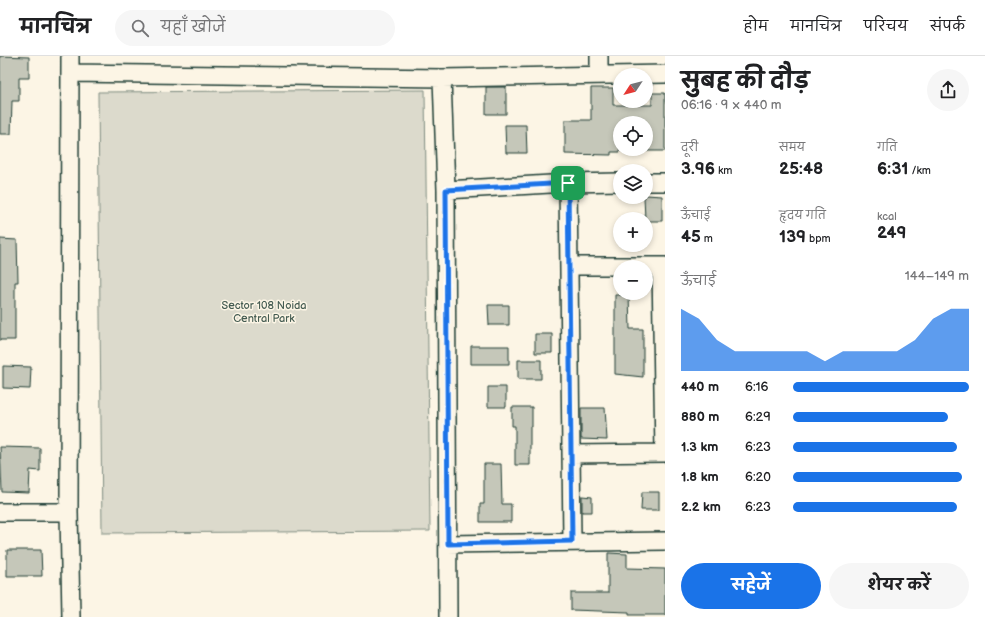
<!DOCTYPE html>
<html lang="hi">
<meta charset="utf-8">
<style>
:root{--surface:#fff;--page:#f6f6f6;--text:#202124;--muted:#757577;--line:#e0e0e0;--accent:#1a73e8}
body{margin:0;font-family:"Balsamiq Sans","Playpen Sans Deva",sans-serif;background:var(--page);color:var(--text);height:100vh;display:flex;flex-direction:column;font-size:15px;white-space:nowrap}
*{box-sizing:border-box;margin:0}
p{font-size:13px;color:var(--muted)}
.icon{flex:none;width:22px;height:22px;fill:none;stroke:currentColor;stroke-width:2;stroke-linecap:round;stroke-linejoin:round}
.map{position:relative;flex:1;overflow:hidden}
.panel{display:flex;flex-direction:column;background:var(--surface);width:320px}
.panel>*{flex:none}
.needle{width:26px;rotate:234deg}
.fabs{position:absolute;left:613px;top:12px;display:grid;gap:8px}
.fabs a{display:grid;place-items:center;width:40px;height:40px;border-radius:50%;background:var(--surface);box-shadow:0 2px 6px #0003;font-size:20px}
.pin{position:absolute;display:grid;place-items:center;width:34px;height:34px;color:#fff;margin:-17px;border-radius:8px;box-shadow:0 2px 6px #0006}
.round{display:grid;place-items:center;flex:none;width:42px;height:42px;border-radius:21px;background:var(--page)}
.head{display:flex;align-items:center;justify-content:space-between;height:68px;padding:0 16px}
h1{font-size:22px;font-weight:700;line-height:30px}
.stats{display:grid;grid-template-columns:repeat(3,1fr);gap:6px;height:68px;padding:4px 16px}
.stats div{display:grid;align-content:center}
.stats b{font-size:17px;font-weight:700}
.stats small{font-size:11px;font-weight:400}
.stats p{font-size:11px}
.chart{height:112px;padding:8px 16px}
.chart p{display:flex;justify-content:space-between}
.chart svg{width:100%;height:72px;margin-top:4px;fill:var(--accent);opacity:.7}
.primary-button{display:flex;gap:8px;margin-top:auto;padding:8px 16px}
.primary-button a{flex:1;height:46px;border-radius:24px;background:var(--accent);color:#fff;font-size:16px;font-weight:700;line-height:46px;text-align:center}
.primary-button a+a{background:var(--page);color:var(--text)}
ul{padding:0 16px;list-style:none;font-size:13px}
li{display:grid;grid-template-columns:64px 48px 1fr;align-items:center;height:30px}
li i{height:10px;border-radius:5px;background:var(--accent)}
header{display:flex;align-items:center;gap:24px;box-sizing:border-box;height:56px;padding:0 20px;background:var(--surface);border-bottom:1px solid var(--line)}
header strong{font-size:19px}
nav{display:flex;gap:22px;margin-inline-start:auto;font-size:14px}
.search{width:280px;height:36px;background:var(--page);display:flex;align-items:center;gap:10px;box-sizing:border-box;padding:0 14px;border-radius:22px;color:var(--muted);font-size:15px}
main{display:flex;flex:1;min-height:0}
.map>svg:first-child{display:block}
.green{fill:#dcdacc;stroke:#7e8c80}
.building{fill:#c5c7b9;stroke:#1f3d34}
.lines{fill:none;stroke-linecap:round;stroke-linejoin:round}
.minor-casing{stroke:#1f3d34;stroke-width:20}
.minor{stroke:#fcf5e5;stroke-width:17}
.route-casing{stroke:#fff;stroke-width:8}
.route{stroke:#1a73e8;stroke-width:5}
.labels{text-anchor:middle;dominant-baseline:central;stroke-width:3;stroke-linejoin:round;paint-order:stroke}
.park-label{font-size:11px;fill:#455c52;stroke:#fcf5e5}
</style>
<header>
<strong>मानचित्र</strong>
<div class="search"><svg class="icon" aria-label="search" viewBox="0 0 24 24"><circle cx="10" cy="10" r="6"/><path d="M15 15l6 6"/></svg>यहाँ खोजें</div>
<nav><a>होम</a><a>मानचित्र</a><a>परिचय</a><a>संपर्क</a></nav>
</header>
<main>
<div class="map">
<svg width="665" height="561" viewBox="0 0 665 561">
<rect width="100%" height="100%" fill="#fcf5e5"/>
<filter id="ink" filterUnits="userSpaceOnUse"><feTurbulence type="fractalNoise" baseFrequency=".025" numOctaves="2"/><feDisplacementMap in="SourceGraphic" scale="8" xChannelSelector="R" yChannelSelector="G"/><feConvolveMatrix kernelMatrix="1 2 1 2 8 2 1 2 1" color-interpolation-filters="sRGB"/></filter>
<g filter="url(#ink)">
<path class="green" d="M425 34 430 475 102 477 98 36Z"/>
<path class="building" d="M0 0 29 1V22H19V45H12L11 78H0Z
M486 31H506V58H486Z
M591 32H613V49H652V37H665V95H646V67H620V96H611V99L565 98V64H591Z
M505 69H526L527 97H506Z
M646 139 662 140V165H646L645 163 644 141Z
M0 183 17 184 18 226H15V284H0Z
M615 239H629L630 273H643V321L615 318Z
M488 249H509V269H489Z
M535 278H552V297H535Z
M471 290H509V308H471Z
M518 304H541V323H518Z
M3 310 31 311 30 333 3 332Z
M488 331H506V351H488Z
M512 351H532V371H530V409H515V370H512Z
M581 352H605L607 384 581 383Z
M0 391 40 392V415L30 414 29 437 2 436Z
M484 408H501L502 448H511V466H480V448H484Z
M642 436H659V454H641Z
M582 440 592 441V456H582Z
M7 494H41L42 520H7Z
M608 497 627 498V512L665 513V559H629V556L571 554V537H608Z"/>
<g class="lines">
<defs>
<path id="minor" d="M70 0 69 456 71 561
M70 17 442 22 665 18
M599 19V0
M442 22 446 134 448 561
M646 126H665
M568 127 572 485
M446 134 568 127 620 126
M569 210H665
M661 210 664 397
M571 398 665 397
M0 456H69
M448 488 665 485"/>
</defs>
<use href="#minor" class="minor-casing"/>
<use href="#minor" class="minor"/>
</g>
</g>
<g class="lines" filter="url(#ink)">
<defs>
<path id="route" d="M568 127 572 485 448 488 446 134Z"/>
</defs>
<use href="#route" class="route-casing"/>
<use href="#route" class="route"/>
</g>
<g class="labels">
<g class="park-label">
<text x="264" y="249">Sector 108 Noida<tspan x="264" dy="13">Central Park</tspan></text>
</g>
</g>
</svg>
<div class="fabs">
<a><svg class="needle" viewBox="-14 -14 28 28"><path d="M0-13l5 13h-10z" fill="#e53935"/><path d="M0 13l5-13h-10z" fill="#757577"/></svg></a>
<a><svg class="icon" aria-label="locate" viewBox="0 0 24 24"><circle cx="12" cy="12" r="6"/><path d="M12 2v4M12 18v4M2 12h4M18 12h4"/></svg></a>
<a><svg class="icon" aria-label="layers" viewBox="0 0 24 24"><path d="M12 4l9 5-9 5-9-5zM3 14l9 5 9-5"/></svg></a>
<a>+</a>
<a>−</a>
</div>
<div class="pin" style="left:568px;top:127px;background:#1e9e55"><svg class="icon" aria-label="arrive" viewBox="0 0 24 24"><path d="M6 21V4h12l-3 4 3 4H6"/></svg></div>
</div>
<section class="panel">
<div class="head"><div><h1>सुबह की दौड़</h1><p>06:16 · 9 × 440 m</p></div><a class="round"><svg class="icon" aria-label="share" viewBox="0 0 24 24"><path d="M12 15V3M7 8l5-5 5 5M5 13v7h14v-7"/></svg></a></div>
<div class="stats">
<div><p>दूरी</p><b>3.96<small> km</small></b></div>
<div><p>समय</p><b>25:48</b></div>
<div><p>गति</p><b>6:31<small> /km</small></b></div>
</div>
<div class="stats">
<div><p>ऊँचाई</p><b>45<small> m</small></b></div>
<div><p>हृदय गति</p><b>139<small> bpm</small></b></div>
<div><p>kcal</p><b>249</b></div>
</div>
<div class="chart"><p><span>ऊँचाई</span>144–149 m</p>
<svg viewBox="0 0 160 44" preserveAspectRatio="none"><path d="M0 44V6L10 12L20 25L30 32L40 32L50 32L60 32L70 32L80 38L90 32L100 32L110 32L120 32L130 25L140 12L150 6L160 6V44z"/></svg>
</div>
<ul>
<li><b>440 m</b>6:16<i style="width:100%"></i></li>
<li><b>880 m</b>6:29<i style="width:88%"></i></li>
<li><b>1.3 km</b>6:23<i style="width:93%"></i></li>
<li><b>1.8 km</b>6:20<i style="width:96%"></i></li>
<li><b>2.2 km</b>6:23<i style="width:93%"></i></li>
</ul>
<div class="primary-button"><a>सहेजें</a><a>शेयर करें</a></div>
</section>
</main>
